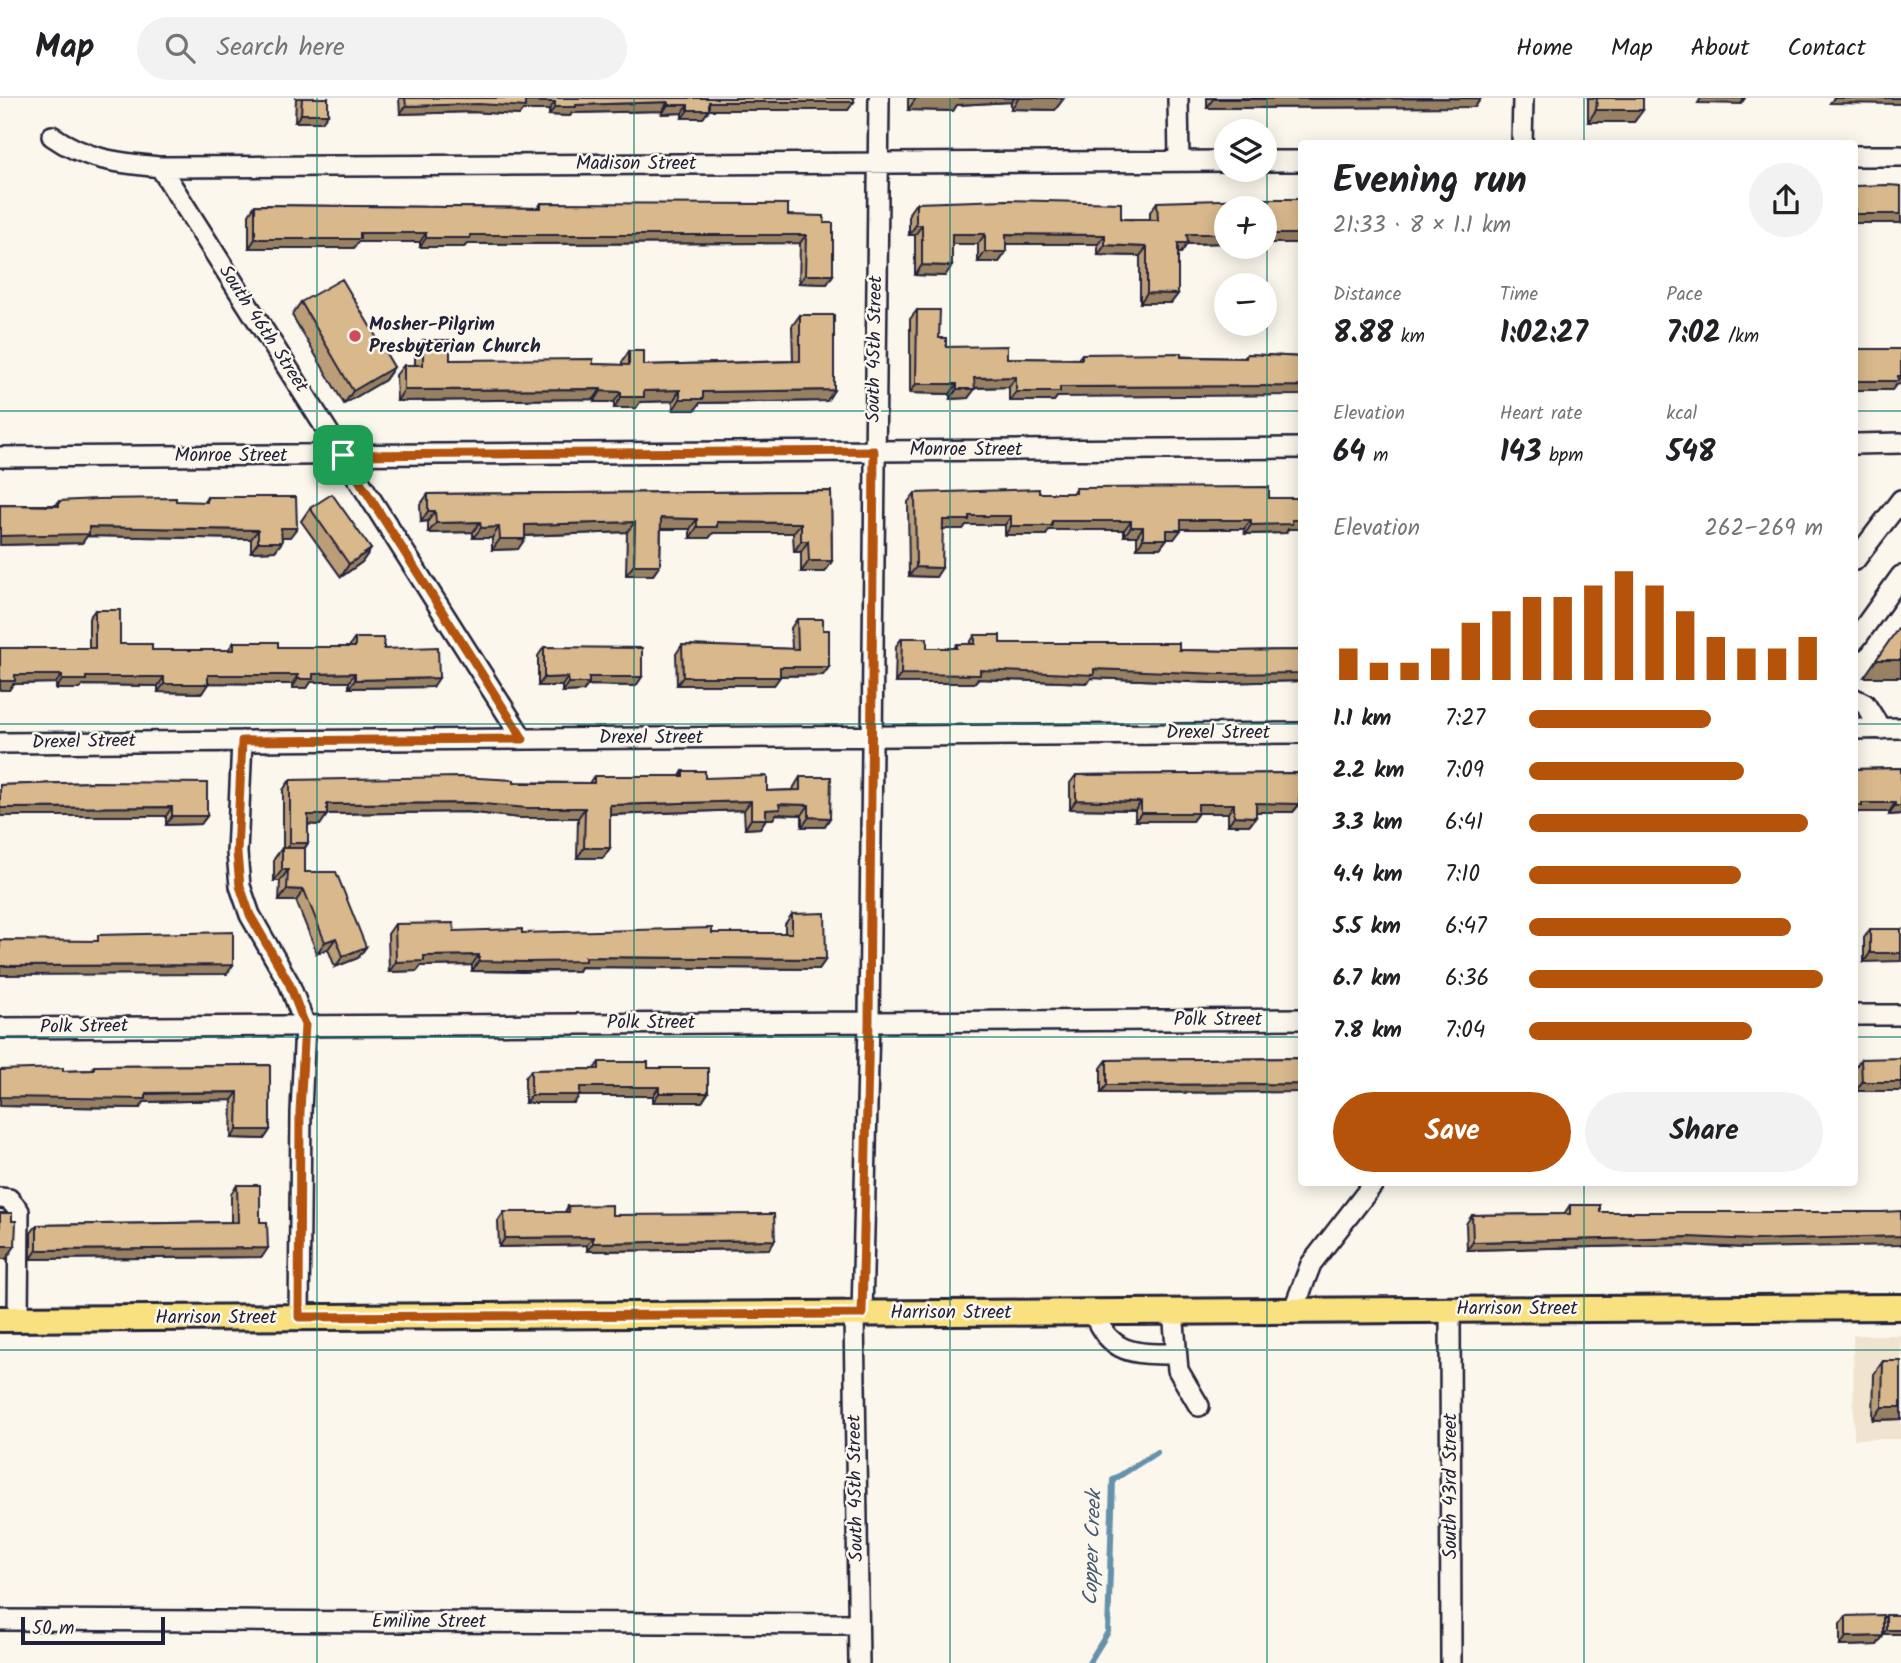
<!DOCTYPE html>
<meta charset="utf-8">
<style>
:root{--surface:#fff;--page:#f2f2f2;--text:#202124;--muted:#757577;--line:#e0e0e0;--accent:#b45309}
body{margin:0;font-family:Kalam,sans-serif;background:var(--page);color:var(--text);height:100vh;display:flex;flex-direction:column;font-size:26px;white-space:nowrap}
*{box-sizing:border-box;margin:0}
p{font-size:23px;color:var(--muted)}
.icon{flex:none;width:38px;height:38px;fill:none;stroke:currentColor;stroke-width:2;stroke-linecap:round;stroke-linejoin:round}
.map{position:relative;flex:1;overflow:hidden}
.details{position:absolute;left:1298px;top:42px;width:560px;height:1046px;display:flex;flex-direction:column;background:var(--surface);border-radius:7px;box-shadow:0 4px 18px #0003}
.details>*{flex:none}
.buttons{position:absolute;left:1214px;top:21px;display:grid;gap:14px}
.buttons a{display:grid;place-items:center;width:63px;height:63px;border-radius:50%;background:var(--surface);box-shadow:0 4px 18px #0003;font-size:35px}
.scale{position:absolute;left:21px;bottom:18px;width:144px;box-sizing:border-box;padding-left:7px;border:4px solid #22223b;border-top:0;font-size:19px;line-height:24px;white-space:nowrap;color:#22223b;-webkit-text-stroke:5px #fbf7ec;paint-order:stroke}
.pin{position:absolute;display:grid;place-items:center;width:60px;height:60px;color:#fff;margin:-30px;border-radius:14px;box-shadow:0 4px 10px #0006}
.round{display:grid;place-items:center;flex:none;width:74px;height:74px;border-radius:37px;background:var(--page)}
.head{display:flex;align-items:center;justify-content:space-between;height:119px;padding:0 35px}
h1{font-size:38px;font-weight:700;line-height:52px}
.stats{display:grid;grid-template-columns:repeat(3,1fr);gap:10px;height:119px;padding:7px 35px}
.stats div{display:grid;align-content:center}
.stats b{font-size:30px;font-weight:700}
.stats small{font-size:19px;font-weight:400}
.stats p{font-size:19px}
.chart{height:196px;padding:14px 35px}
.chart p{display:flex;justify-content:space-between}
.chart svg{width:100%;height:126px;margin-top:7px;stroke:var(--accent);stroke-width:6}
.action{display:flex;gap:14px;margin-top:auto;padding:14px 35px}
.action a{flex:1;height:80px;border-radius:42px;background:var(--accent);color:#fff;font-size:28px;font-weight:700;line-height:80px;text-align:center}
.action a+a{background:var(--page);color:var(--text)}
ul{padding:0 35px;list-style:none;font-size:23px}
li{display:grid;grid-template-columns:112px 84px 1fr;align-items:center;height:52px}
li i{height:18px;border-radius:9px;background:var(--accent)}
header{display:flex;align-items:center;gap:42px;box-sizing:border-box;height:98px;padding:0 35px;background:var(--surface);border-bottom:2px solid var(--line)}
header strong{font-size:33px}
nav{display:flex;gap:38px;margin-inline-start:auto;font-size:24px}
.search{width:490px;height:63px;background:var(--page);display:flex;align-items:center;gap:18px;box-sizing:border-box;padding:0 24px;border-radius:38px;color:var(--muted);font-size:26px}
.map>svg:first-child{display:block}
.built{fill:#f1e4cf}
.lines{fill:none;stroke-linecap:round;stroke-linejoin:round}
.stream{stroke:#6691ab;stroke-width:6}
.minor-casing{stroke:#22223b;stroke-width:24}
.major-casing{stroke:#22223b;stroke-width:30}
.minor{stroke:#fbf7ec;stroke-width:19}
.major{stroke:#fae180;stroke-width:24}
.wall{fill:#bb9e78;stroke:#22223b;stroke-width:2}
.shaded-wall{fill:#988162;stroke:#22223b;stroke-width:2}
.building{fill:#d9b88c;stroke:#22223b;stroke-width:2}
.route-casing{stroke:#fff;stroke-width:14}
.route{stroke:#b45309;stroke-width:9}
.grid{fill:none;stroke:#0f766e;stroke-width:2;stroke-opacity:0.55}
.poi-dot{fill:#d1495b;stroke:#fbf7ec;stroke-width:2.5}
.labels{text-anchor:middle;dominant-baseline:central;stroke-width:5;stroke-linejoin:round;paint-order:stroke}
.street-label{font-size:19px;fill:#22223b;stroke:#fbf7ec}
.poi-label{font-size:19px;font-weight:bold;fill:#22223b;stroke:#fbf7ec;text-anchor:start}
.water-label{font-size:21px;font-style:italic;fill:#445a73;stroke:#fbf7ec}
</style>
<header>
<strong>Map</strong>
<div class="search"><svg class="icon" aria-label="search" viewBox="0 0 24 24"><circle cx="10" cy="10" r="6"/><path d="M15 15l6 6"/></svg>Search here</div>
<nav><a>Home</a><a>Map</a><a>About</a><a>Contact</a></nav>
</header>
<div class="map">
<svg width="1901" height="1565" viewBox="0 0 1901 1565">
<rect width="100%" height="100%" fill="#fbf7ec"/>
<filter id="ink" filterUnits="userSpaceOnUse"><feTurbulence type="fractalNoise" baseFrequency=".0143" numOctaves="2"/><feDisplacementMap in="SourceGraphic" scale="14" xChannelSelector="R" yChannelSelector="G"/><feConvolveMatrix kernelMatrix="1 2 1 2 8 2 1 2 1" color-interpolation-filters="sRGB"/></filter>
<g filter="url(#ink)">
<path class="built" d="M1853 1237H1901V1341H1854Z"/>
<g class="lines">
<path class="stream" d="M1089 1565 1108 1534 1113 1382 1157 1354"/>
<defs>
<path id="minor" d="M1178 0 1179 63
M52 38C86 62 119 65 160 69L1227 63
M1522 46 1523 0
M1855 58H1901
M1265 63H1302
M160 69 523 641
M1855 346 1901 345
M0 359 1302 350
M1855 462 1901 402
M1855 542 1901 478
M1855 601 1865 606 1881 631
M1855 631 1901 630
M242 643 237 755 240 788 250 817 289 885 305 927 301 1014 299 1219
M0 645 1302 635
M1855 917H1901
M0 930 1302 921
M0 1100 9 1101 19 1113 18 1221
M1450 1212 1451 1565
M1173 1213 1178 1272 1199 1308
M1293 1213 1311 1166 1374 1085
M1093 1214C1110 1257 1135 1256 1176 1256
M854 1216 859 1565
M862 1216 869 924 879 0
M0 1522 858 1526"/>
<path id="major" d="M0 1221 1901 1209"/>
</defs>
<use href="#minor" class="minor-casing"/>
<use href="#major" class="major-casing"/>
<use href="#minor" class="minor"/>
<use href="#major" class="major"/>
</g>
<path class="wall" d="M296 0H328L322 24H295Z
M399 0H854L848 12H709L703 20H682V15L662 16V13L572 15 570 18 549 17V12H523L519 17 473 14 400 16Z
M908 0H1064L1055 12 1011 11V4L957 7 953 13 908 12Z
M1207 0H1481L1475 9 1207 10Z
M1588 0H1643V12L1634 24H1588Z
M1157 104 1227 110V145L1187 146 1181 155H1178V196L1171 205H1140V158L1098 157V146H1006V154L999 164H978V146H952L945 178 915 177V137H909V115L916 105 1121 121H1150V114Z
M541 105 788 117 824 125 833 177 827 186 799 185 800 145 467 146 464 149H420V144H358L354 150H249V116L255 107 538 110Z
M301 204 394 269 385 282 344 306 292 217Z
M917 212 946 249 1007 260 1078 261 1082 256 1244 260 1247 256 1302 259 1057 299 1054 303H1009V289L975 290 968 300 950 301V296L910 295V221Z
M800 217 834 292 827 303 700 305 695 312H673V303L640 304 636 310H614V304H594V301L397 303 396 277 404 267H415V253L423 242 450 262 622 267V264L629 253 644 267 793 263 792 228Z
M1076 390 1269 400H1302V431H1288L1286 435 1245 436 1244 431H1181L1174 441H1167L1160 450H1137V438H1124V432H1049L1046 437H1005V427H966L963 431H943L936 479 909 478 908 404 915 395H1072Z
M831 393 832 463 825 474H801V454H794L793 435H713L709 440H690V431H661L660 467 653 477H626L627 434 525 438 518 451 492 452V440H473V434L428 435V423L421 424 420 407 428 396Z
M207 399 290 439H282V444L275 453 251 454V441L87 438 82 445 0 447V407H56L59 403 204 404Z
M310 410 371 451 362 464 341 479 301 423Z
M95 512 120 546 152 552H228L234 544 278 549H349L355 540 384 551 433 589 349 590V584H311L307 590H292V586L208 585 202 595 158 594V588L82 587 80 591H56V585L13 586 9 592H0V550H89V520Z
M797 521 823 532 829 569 823 577 780 578 774 587H677L676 556 682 547 792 551 791 530Z
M975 537 1000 545 1179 552 1234 553 1302 552V583L1214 585 1091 580 1088 585 978 581 974 585H895L896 548 902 540 927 550H954L957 546H969Z
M544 549 636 588 588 587 583 593 562 594V588H538V558Z
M1901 670V716L1889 717V714H1858L1856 716H1855V671Z
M683 673 705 680 767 693 793 692 794 689 800 679 830 720 824 729H802V717L776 716 773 721H766L760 730 745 731 744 712 610 717V750L603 760H577L578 720H520L467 714 327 716 320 727 308 726V745L305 750V774L366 849 358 860 335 869 328 851 317 855 296 803H279L280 783H274V761L282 750H283V692L290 682 589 685 594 678H680Z
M1302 675V708H1298L1293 714H1256V719L1250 727H1228V715H1198L1192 723H1135V712L1070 711V685L1076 677Z
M95 684 207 718 201 726 166 727V718H0V687Z
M792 816 826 861 819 871 580 869 578 873 522 874 472 873V867L421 868 417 873 389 874 388 836 395 826 454 833 522 835H785V826Z
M1870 831H1901L1864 864V840Z
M1302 960V994L1101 995V970L1107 962Z
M1861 961 1901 993H1856L1855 970Z
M599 964 648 970 708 995 702 1004H653V998H579L574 1005H525V980L531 972 594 971Z
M270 967V1032L264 1041 231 1040 232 1002 144 1004 140 1010 0 1008V972L63 973 91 972 94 968Z
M237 1087 260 1124 262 1159 31 1161V1135L37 1127 231 1124V1096Z
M1570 1107 1600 1114 1748 1150 1683 1147 1467 1152 1466 1126 1472 1117 1564 1116Z
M568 1108 612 1117 769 1151 587 1153V1147L499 1149 498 1123 504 1114H565Z
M1883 1263H1901V1321L1873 1322 1874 1276Z
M1886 1517H1901L1883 1536V1538L1877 1547 1840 1548V1526L1846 1518 1883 1521Z"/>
<path class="shaded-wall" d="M916 0H1015L1011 4 957 7 953 13 908 12Z
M1019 0H1064L1055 12 1011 11Z
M1481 0 1475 9 1207 10 1213 1Z
M1701 0H1745L1741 6 1698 5Z
M1834 0H1901V6L1830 5Z
M525 3 555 4 549 12H523L519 17 473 14 400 16 406 8Z
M668 4 662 13 572 15 570 18 549 17 555 9 576 7Z
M709 4H854L848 12H709L703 20H682L688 12Z
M668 7H688L682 15 662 16Z
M1596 12H1643L1634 24H1588Z
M301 16H328L322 24H295Z
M1855 116H1901V125H1855Z
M916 127H922L915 137H909Z
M360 135H426L420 144H358L354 150H249L255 141Z
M952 136H985L978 146H945Z
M1006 136 1105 137 1098 146H999Z
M1187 136H1227V145L1187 146 1181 155H1171L1178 145Z
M1265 136H1302V145H1265Z
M470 137H806L800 145 467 146 464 149H420L426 140Z
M1105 147 1147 149 1140 158 1098 157Z
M985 154H1006L999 164H978Z
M922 167 952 168 945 178 915 177Z
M805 177H833L827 186 799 185Z
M1147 195 1178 196 1171 205H1140Z
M394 269 385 282 344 306 353 293Z
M1898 278H1901V286L1896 287 1892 292H1855V283Z
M1016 279 1009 289 968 290 974 280Z
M916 286H957L950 296 910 295Z
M1302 288V297L1057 299 1054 303H1009L1016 294 1060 289Z
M601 291 594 301 397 303 404 292Z
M957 291H975L968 300 950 301Z
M680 292 673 303 640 304 636 310H614L621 299 644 293Z
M834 292 827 303 700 305 695 312H673L680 301 703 294Z
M601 293 621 294 614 304H594Z
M428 413H435L428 423 421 424Z
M969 418H1011L1005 427H966L963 431H937L943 422Z
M661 420 697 421 690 431H654Z
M1181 422H1251L1244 431H1174Z
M1292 422H1302V431H1288L1286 435 1245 436 1251 427Z
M1052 423H1131L1124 432H1049L1046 437H1005L1011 428Z
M480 424 473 434 428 435 436 425Z
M635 424 627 434 518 438 525 427Z
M717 424 801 425 793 435H713L709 440H690L697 429Z
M89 429 258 432 251 441 87 438 82 445 0 447V438Z
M499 429 492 440H473L481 430Z
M1131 429H1143L1137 438H1124Z
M281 430H297L290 439H275Z
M1167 432H1181L1174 441H1167L1160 450H1137L1143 441Z
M500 441H525L518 451 492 452Z
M801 443H808L801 454H794Z
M258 444H282L275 453 251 454Z
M371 451 362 464 341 479 349 466Z
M809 463H832L825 474H801Z
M634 467H660L653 477H626Z
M916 469 942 470 936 479 909 478Z
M1876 562H1901V579H1864Z
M780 569H829L823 577 774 578Z
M1094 571 1302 575V583L1214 585 1091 580 1088 585 978 581 974 585H895L901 576 980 572Z
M355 575 349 584H311L307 590H292L298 581 313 576Z
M15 577H62L56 585 13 586 9 592H0V583Z
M208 577H298L292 586 202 585Z
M86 579H164L158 588 82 587 80 591H56L62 582Z
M568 579 562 588H538L544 580Z
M589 579H642L636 588 588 587 583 593 562 594 568 585Z
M683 579H780L774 587H677Z
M439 580 433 589 349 590 355 582Z
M164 586H208L202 595 158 594Z
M1299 700H1302V708H1298L1293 714H1250L1256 705Z
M1076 702 1141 704 1135 712 1070 711Z
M751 703 744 712 604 717 610 707Z
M474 705 585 710 578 720H520L467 714 320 716 327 706Z
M1862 705H1895L1889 714H1858L1856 716H1855V707Z
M779 706 809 707 802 717 776 716 773 721H766L760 730 745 731 751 721 766 712Z
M1198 706H1234L1228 715H1192Z
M1895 708H1901V716L1889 717Z
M172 709 166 718H0V710Z
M1141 715H1198L1192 723H1135Z
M308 717H327L320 727 301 726Z
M172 718H207L201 726 166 727Z
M1234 718 1256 719 1250 727H1228Z
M809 719 830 720 824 729H802Z
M290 745H308L301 755H283Z
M584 750H610L603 760H577Z
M282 772H288L280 783H274Z
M287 791 304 792 296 803H279Z
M336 840 328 851 317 855 325 844Z
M366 849 358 860 335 869 343 858Z
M1870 855H1901V863L1864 864Z
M479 857 472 867 421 868 417 873 389 874 396 864 424 858Z
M585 859 826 861 819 871 580 869 578 873H472L479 863Z
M233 867 227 876 0 877V868Z
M1862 984H1901V993H1856Z
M1302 986V994L1101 995 1107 987Z
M580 989H659L653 998H579L574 1005H525L531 997Z
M238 994 232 1002 144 1004 140 1010 0 1008V999Z
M659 995H708L702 1004H653Z
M237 1032H270L264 1041 231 1040Z
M1901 1138V1147L1748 1150 1683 1147 1467 1152 1473 1144 1689 1139Z
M593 1139 587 1147 499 1149 505 1140Z
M775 1142 769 1151 587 1153 593 1145Z
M0 1148H15L6 1161H0Z
M268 1150 262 1159 31 1161 37 1152Z
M1882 1309H1901V1321L1873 1322Z
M1886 1532H1901V1536H1883Z
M1883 1538 1877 1547 1840 1548 1846 1539Z"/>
<path class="building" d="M302 0H328V16H301Z
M405 0H854V4H709V12H688V7H668V4L576 7V9H555V4L525 3V9L479 6 406 8Z
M1213 0H1481L1213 1Z
M1597 0H1643V12H1596Z
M1888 87 1901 88V116H1855V88Z
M1253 101H1302V136H1265V110H1227V136H1187L1188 145H1178V196L1147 195V149L1105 147V137L1006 136V154H985V136H952V168L922 167V127H916V105L1006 102 1121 105V121L1158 122 1157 104Z
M541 105 788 106V117L824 118V125H833V177H805L806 137H470V140H426V135H360V141H255V107L541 110Z
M342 181 394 269 353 293 301 204Z
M917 212H940L939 240H946V249L1007 248V260L1082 261V256L1181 255V259L1246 260 1247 256 1302 259V288L1060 289V294H1016V279L974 280 975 291H957V286H916Z
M800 217H834V292L703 294V301H680V292L644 293V299H621V294L601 293V291L404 292V267H423V242H450V262L593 261V266L629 267V253H644V267L800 263Z
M1855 251H1901V278H1898V283H1855Z
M1269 389V400H1302V422H1292V426L1251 427V422H1181V432H1167V441H1143V429H1131V423H1052V428H1011V418H969V422H943L942 470 916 469 915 395 1039 391V395H1076V390Z
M831 393 832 463H809L808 443H801V425L717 424V429H697V421L661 420 660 467H634L635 424 525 427V441H500L499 429 481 430 480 424 436 425 435 413H428V396Z
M332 396 371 451 349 466 310 410Z
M207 399H296L297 430H281L282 444H258V432L89 429V436L0 438V407L59 408V403L97 401 176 400V403L207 404Z
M95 512H120V546H152V552H234V544H278V549H355V540H384V551L438 549 439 580 355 582V575L313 576V581H298V577H208V586H164V579H86V582H62V577H15V583H0V550H95Z
M797 521H823V532H829V569H780V579H683L682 547 798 551Z
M1901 526V562H1876Z
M975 537H1000V545H1179V552L1234 553 1302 552V575L1220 576 1094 571V577L980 572V577L901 576 902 540H927V550H957V546H975Z
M544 549 642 550V579H589V585H568V579L544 580Z
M1901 670V708H1895V705H1862V708L1855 707V671Z
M683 673H705V680L767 678V693L800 692V679H831L830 720 809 719V707L779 706 780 711 766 712V721H751V703L610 707V750H584L585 710H527L474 705 327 706V717H308V745H290V682L460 679 514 682V685H594V678H683Z
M1302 675V700H1299V706L1256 705V719L1234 718V706H1198V715H1141V704L1076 702V677Z
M95 684 207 685V718H172V709L0 710V687Z
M282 750H305V774H336L366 849 343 858 336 840 325 844 304 792 287 791 288 772H282Z
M825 815 826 861 585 859V863L529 864 479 863V857L424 858V863L396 864 395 826 453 825 454 833 522 831V835L712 830V835H792V816Z
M1870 831H1901V855H1870Z
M233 834V867L0 868V842L98 843V837Z
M1302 960V986L1107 987V962Z
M1901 960V984H1862L1861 961Z
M599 964H648V970H708V995H659V989H580V997H531V972L599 971Z
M270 967V1032H237L238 994 146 995V1001L0 999V972L63 970V973L94 972V968Z
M237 1087H260V1124H267L268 1150 37 1152V1127L238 1124Z
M612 1107V1117L774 1116 775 1142 593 1145V1139L505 1140 504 1114H569L568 1108Z
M1570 1107H1600V1114H1882L1901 1113V1138L1754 1142 1689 1139 1473 1144 1472 1117 1570 1116Z
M0 1115H12V1123H16L15 1148H0Z
M1883 1263H1901V1309H1882Z
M1883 1517V1538L1846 1539V1518Z
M1886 1517H1901V1532H1886Z"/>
</g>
<g class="lines" filter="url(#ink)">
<defs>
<path id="route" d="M874 353 869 924 862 1216 299 1219 300 1014 305 927 289 885 250 817 240 788 237 755 242 643 523 641 343 357Z"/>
</defs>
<use href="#route" class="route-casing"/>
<use href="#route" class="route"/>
</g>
<path class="grid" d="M317 0V1565M634 0V1565M950 0V1565M1267 0V1565M1584 0V46M0 313H1302M1855 313H1901M0 626H1302M1855 626H1901M0 939H1302M1855 939H1901M1584 1085V1565M0 1252H1901"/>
<circle class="poi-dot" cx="355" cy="238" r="7"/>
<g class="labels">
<g class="street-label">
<text x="636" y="66">Madison Street</text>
<text transform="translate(263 231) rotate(57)">South 46th Street</text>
<text transform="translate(875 251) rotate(-89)">South 45th Street</text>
<text x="966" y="352">Monroe Street</text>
<text x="231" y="358">Monroe Street</text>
<text x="1218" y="635">Drexel Street</text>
<text x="651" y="640">Drexel Street</text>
<text transform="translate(84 644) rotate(-1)">Drexel Street</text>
<text x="1218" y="922">Polk Street</text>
<text x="651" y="925">Polk Street</text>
<text transform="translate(84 929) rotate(-1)">Polk Street</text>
<text x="1517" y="1211">Harrison Street</text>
<text x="951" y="1215">Harrison Street</text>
<text x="216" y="1220">Harrison Street</text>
<text transform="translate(1451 1388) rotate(-90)">South 43rd Street</text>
<text transform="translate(856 1390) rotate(-91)">South 45th Street</text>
<text x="429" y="1524">Emiline Street</text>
</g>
<g class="poi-label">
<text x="369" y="227">Mosher-Pilgrim<tspan x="369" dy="22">Presbyterian Church</tspan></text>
</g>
<g class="water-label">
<text transform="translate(1093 1450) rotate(-88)">Copper Creek</text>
</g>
</g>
</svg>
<div class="buttons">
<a><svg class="icon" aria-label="layers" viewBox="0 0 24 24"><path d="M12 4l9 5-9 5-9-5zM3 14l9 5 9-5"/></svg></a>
<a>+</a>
<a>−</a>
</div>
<div class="scale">50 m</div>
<div class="pin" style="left:343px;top:357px;background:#1e9e55"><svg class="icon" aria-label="arrive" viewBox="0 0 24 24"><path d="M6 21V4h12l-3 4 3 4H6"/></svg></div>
<section class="details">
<div class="head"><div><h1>Evening run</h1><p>21:33 · 8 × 1.1 km</p></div><a class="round"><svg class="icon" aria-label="share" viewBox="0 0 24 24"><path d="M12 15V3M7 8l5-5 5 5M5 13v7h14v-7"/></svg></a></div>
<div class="stats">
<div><p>Distance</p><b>8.88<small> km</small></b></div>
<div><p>Time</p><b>1:02:27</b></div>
<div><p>Pace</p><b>7:02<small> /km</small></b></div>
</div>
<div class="stats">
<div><p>Elevation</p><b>64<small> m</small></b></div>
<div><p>Heart rate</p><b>143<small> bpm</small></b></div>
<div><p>kcal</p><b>548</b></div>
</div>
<div class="chart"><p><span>Elevation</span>262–269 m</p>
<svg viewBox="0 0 160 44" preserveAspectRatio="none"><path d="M5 44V33M15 44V38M25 44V38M35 44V33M45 44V24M55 44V20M65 44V15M75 44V15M85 44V11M95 44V6M105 44V11M115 44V20M125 44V29M135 44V33M145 44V33M155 44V29"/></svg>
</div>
<ul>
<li><b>1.1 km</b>7:27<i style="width:62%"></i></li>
<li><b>2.2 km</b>7:09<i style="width:73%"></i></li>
<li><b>3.3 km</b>6:41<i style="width:95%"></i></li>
<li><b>4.4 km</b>7:10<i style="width:72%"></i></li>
<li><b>5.5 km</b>6:47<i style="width:89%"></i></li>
<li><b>6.7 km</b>6:36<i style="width:100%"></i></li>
<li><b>7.8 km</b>7:04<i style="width:76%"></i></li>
</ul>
<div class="action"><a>Save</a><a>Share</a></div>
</section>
</div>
